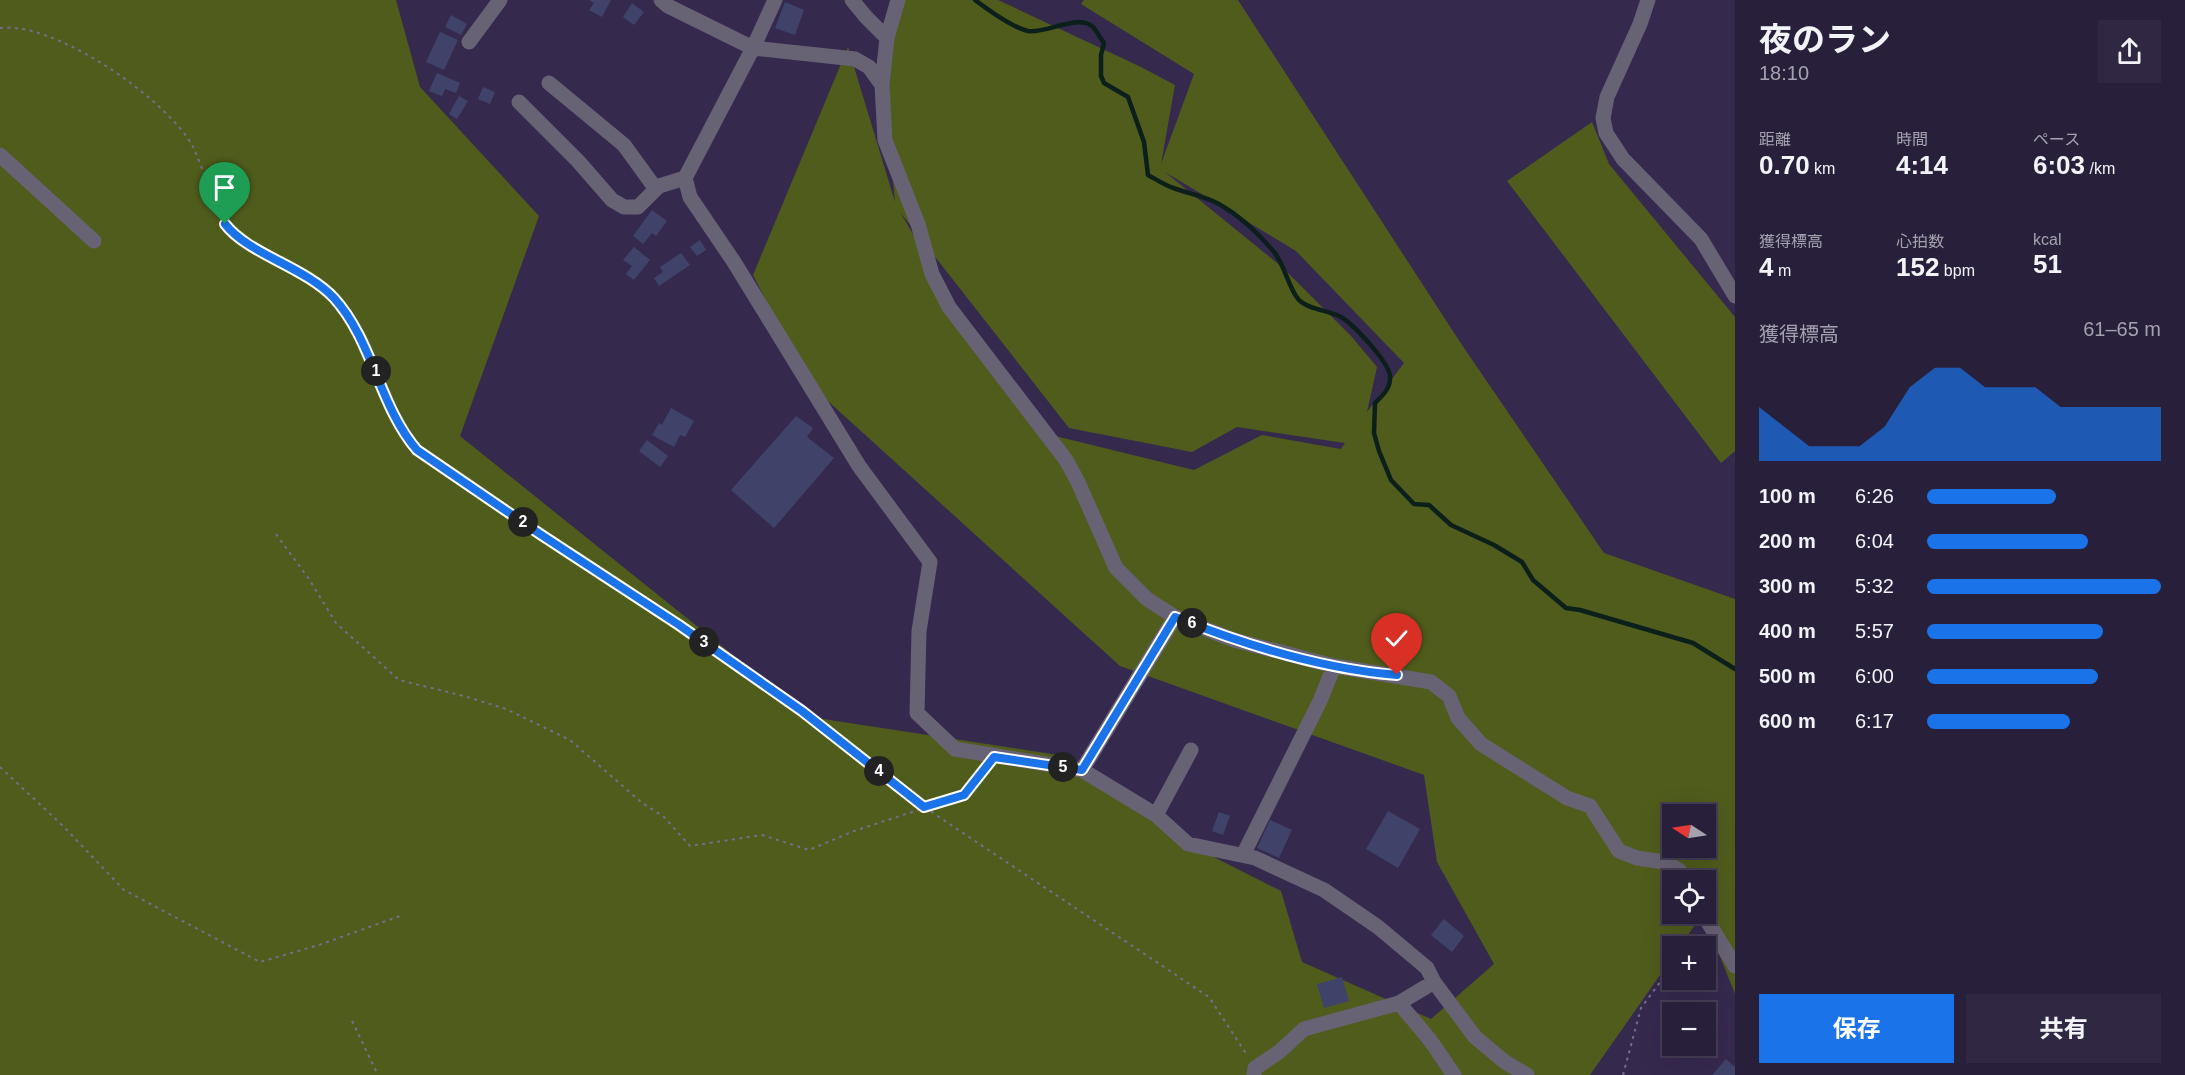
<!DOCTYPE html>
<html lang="ja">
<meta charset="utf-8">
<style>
:root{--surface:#281f3a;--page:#302742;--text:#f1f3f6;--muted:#a5a2af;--line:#443d54;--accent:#1a73e8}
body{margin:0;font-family:Arial,"Noto Sans JP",sans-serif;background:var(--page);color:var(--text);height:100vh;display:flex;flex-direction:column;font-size:22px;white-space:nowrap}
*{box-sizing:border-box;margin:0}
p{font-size:20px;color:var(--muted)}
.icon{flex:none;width:33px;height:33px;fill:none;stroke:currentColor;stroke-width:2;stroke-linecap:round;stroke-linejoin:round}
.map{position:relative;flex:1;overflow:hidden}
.drawer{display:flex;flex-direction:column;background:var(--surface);width:450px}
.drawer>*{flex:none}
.needle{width:39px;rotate:282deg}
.buttons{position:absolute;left:1662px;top:804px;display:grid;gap:12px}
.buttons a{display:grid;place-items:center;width:54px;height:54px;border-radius:0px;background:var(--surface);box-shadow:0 6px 24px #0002,0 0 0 2px var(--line);font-size:30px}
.pin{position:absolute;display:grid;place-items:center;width:51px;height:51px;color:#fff;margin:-62px -26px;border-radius:50% 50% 50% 0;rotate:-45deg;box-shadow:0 0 6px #0007}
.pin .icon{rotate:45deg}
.km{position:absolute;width:30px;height:30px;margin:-15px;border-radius:50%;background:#222;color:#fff;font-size:16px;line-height:30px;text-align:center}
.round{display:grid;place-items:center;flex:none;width:63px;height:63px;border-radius:0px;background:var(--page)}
.overview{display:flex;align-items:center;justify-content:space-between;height:102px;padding:0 24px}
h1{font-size:33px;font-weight:700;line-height:45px}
.metrics{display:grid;grid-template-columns:repeat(3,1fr);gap:9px;height:102px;padding:6px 24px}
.metrics div{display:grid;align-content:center}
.metrics b{font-size:26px;font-weight:700}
.metrics small{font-size:16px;font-weight:400}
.metrics p{font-size:16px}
.chart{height:168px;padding:12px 24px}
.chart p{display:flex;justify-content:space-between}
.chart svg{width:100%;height:108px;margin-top:6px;fill:var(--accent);opacity:.7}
.action{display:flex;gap:12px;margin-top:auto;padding:12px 24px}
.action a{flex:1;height:69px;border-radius:0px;background:var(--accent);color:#fff;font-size:24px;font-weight:700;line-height:69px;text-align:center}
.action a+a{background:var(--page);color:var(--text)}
ul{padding:0 24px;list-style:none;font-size:20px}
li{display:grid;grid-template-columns:96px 72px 1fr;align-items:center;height:45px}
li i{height:15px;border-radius:8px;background:var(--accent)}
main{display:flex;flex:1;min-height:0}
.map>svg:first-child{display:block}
.green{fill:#505c1c;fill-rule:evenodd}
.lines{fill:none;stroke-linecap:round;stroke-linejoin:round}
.stream{stroke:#0b1f1b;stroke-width:4.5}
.building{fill:#3f436a}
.path{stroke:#766c8b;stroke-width:2;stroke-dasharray:3 4.5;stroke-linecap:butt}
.minor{stroke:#686275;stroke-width:15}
.route-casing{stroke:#fff;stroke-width:12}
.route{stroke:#1a73e8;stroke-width:8}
</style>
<main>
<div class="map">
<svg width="1735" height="1075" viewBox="0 0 1735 1075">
<rect width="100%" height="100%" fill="#36294e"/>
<path class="green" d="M0 0H396L420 87 539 216 460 436 810 717 1058 755 1156 815 1188 844 1281 891 1302 962 1431 1019 1494 964 1437 862 1424 775 1120 666 808 383 753 275 848 47 895 202 883 76 899 0H998L1141 67 1175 85 1161 164 1194 74 1081 4 1084 0H1238L1460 342 1604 553 1735 599V994L1703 914 1680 946H1672V958L1590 1075H0ZM1165 172 1296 251 1404 363 1367 412 1377 367 1351 336 1282 267ZM900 212 1069 428 1192 452 1237 427 1345 443 1341 449 1262 435 1194 470 1047 434 984 354ZM1672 814H1706V848H1672ZM1672 880H1706V914H1672Z
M1592 122 1609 164 1735 317V451L1721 463 1507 181Z"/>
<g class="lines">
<path class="stream" d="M975 0C987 9 1014 28 1028 31 1046 34 1079 13 1093 27 1097 31 1100 38 1104 43L1101 55V76L1104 83 1128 97 1144 142 1148 175C1157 180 1166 186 1176 189 1191 194 1206 197 1219 204 1240 216 1259 234 1274 252 1285 265 1289 290 1299 300 1309 310 1329 310 1341 317 1353 324 1389 362 1390 376 1391 388 1383 395 1375 403L1374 433 1379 451 1391 480 1414 504 1429 505 1451 525 1494 545 1522 562 1533 580 1566 608 1580 610 1693 643 1735 669"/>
</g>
<path class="building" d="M589 0H611L602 17 589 10 594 3Z
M785 2 804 10 795 35 775 28Z
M632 3 644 12 634 25 623 17Z
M451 15 467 24 461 35 445 27Z
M440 32 458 40 444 70 426 62Z
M437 73 460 83 456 93 445 89 442 96 429 91Z
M483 87 495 92 490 104 478 99Z
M459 96 468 101 457 119 449 114Z
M652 210 667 221 656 236 652 233 643 244 633 236Z
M700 240 706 250 697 256 690 247Z
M634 247 650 260 634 280 626 274 632 266 623 260Z
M681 253 690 265 659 286 654 278 663 272 660 267Z
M671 408 694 421 685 437 680 435 674 447 652 435 659 423 662 425Z
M796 416 813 428 807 437 834 458 774 528 731 490Z
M647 440 668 456 660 467 639 451Z
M1388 811 1420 829 1398 868 1366 849Z
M1219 812 1230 816 1223 835 1212 831Z
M1270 820 1292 830 1279 858 1257 848Z
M1444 919 1464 936 1452 952 1431 935Z
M1342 977 1349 1001 1324 1008 1317 984Z
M1726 1059 1735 1067V1075H1712Z"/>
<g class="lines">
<path class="path" d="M0 28C55 21 166 99 192 145 204 168 217 221 235 235 244 242 256 247 266 253 297 270 327 287 348 317 376 358 385 412 417 450L540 534 679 625 803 711 924 807 1209 997 1247 1055
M276 534 309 579 336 623 399 680 464 696 506 709 570 740 641 802 664 817 690 846 762 835 809 850 854 831 964 795 986 768
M0 767 63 826 124 890 260 962 319 945 400 916
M1688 946 1698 935
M352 1021 378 1075
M1623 1075 1641 1008 1672 966"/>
<path class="minor" d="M661 0 668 6 753 48 855 59 869 67 882 85 885 140 918 224 932 274 949 307 1066 460 1078 482 1116 568 1147 599 1175 617 1234 640 1334 666 1431 682 1449 696 1458 718 1481 744 1567 798 1590 806 1619 851 1637 858 1664 862 1679 870 1685 880
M775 0 753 48 685 178 690 197 734 262 859 466 930 562 919 631 917 713 955 749 1082 770 1156 815 1188 844 1255 858 1324 890 1378 927 1427 968 1434 982 1475 1037 1505 1062 1527 1075
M852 0 866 17 887 38 882 85
M1648 0 1640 24 1607 97 1603 118 1606 133 1623 159 1701 239 1735 296
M887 38 898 0
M469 42 500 0
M549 83 624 145 653 185 655 190
M519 102 578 161 612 200 624 207H638L659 186 685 178
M0 155 94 241
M1082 770 1175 617
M1156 815 1191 750
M1243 855 1320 701 1334 666
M1703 914 1735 966
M1399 1003 1434 982
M1254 1075 1255 1068 1279 1052 1304 1029 1399 1003 1430 1040 1454 1075"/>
</g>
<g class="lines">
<defs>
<path id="route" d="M225 224C248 254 305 267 334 298 373 341 379 406 417 450L540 534 679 625 802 711 924 807 964 795 994 757 1082 770 1175 617C1245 645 1321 669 1397 675"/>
</defs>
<use href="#route" class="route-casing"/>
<use href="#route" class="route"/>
</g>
</svg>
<div class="buttons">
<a><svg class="needle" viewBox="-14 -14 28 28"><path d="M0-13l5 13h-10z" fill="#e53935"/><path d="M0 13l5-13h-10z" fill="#a5a2af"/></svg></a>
<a><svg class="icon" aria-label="locate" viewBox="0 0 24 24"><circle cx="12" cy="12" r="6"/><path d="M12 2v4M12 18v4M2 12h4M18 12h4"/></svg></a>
<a>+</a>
<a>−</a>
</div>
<div class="pin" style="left:225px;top:224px;background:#1e9e55"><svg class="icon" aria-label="arrive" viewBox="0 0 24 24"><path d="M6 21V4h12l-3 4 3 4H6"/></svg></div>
<div class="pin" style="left:1397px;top:675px;background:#d93025"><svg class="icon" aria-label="check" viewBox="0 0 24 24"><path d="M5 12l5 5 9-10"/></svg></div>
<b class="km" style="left:376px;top:371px">1</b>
<b class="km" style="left:523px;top:522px">2</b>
<b class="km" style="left:704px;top:642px">3</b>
<b class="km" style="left:879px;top:771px">4</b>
<b class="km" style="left:1063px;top:767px">5</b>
<b class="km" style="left:1192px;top:623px">6</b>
</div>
<section class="drawer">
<div class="overview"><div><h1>夜のラン</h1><p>18:10</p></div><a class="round"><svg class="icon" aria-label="share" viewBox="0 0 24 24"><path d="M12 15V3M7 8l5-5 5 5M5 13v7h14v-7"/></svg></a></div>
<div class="metrics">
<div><p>距離</p><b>0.70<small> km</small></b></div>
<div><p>時間</p><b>4:14</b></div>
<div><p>ペース</p><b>6:03<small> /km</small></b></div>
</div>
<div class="metrics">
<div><p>獲得標高</p><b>4<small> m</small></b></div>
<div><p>心拍数</p><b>152<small> bpm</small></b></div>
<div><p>kcal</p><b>51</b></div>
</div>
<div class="chart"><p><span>獲得標高</span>61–65 m</p>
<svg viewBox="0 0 160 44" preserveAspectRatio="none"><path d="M0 44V22L10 30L20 38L30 38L40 38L50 30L60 14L70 6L80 6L90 14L100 14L110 14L120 22L130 22L140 22L150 22L160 22V44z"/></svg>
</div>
<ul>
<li><b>100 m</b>6:26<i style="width:55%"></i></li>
<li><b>200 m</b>6:04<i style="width:69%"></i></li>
<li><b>300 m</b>5:32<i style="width:100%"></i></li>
<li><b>400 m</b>5:57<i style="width:75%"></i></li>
<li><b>500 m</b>6:00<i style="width:73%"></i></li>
<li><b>600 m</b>6:17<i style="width:61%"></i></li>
</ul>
<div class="action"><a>保存</a><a>共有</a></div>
</section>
</main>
